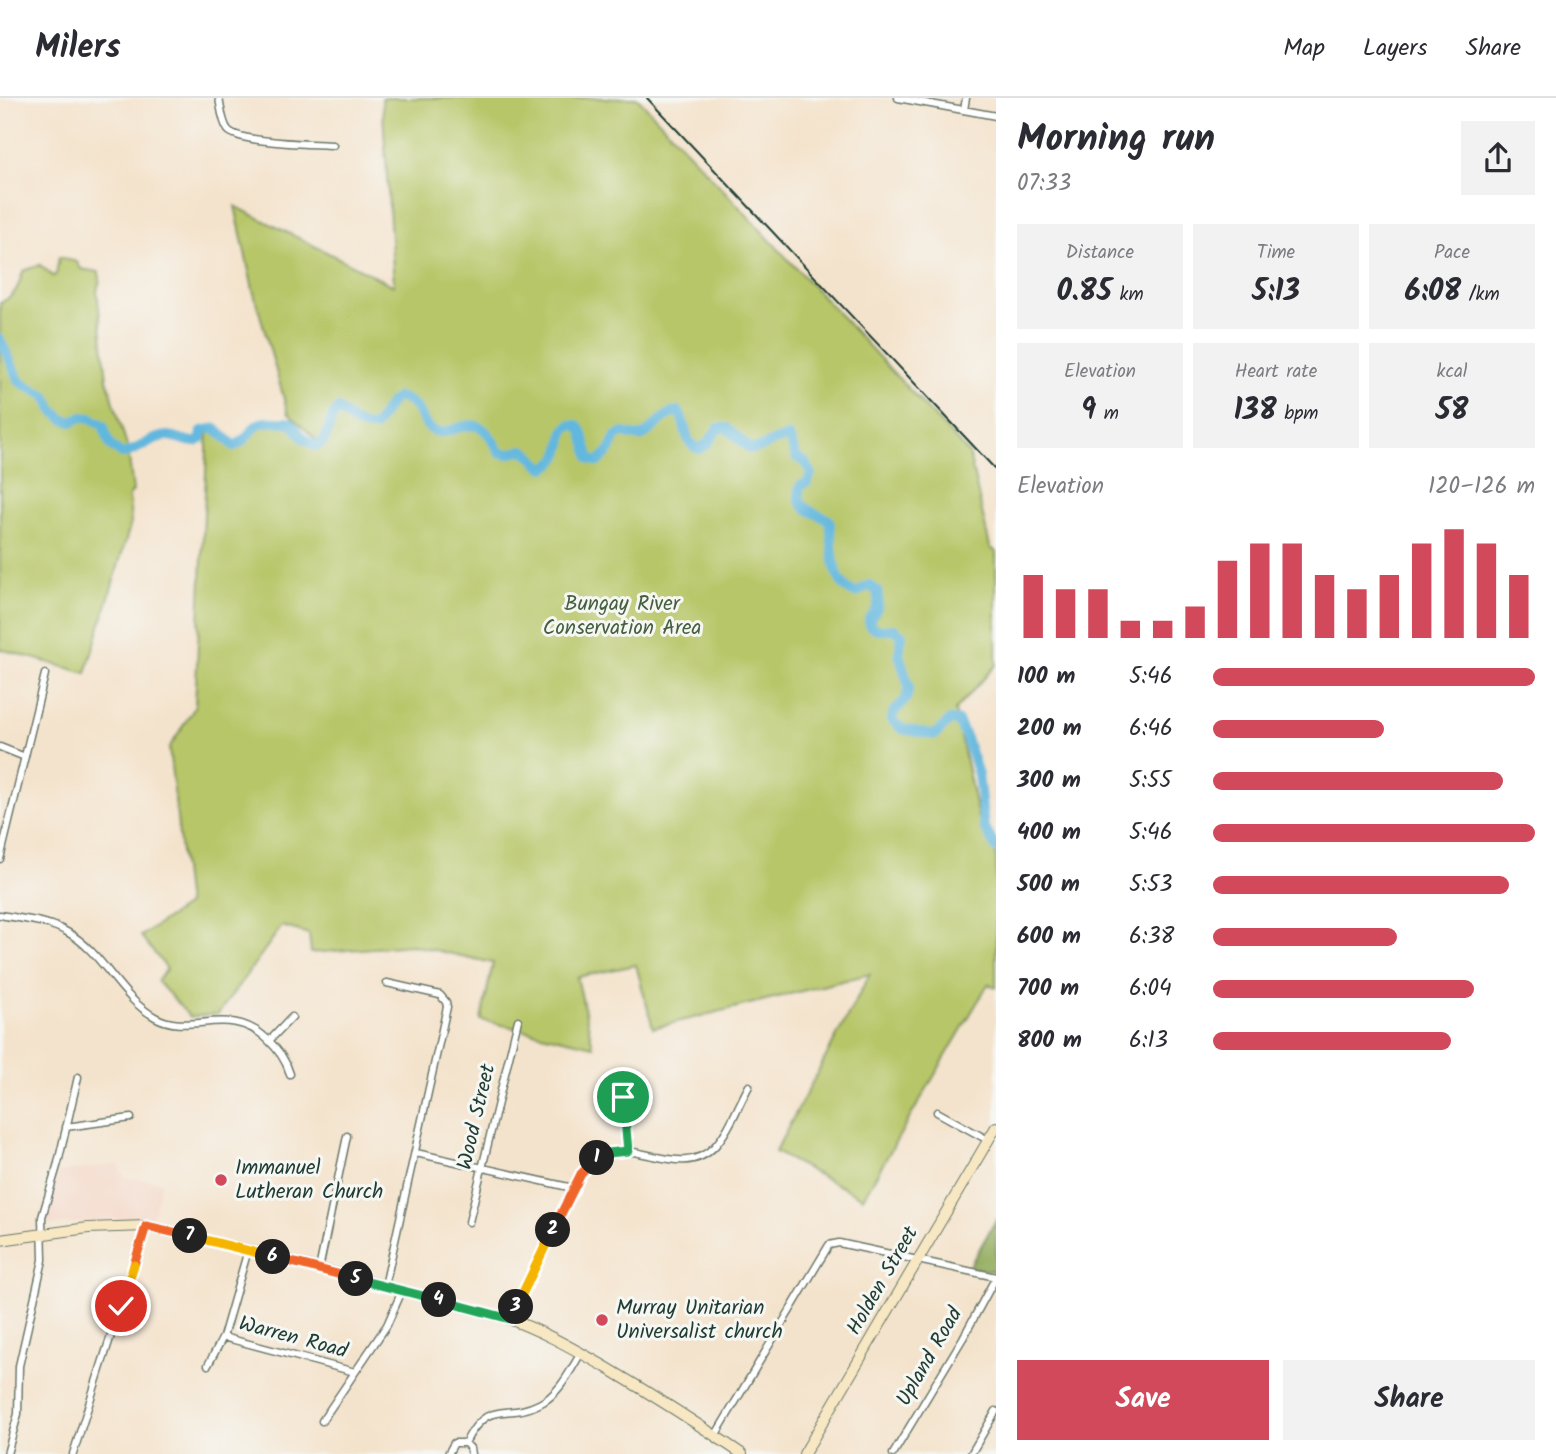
<!DOCTYPE html>
<meta charset="utf-8">
<style>
:root{--surface:#fff;--page:#f2f2f3;--text:#2b2b33;--muted:#7c7c81;--line:#e1e1e2;--accent:#d1495b}
body{margin:0;font-family:Kalam,sans-serif;background:var(--page);color:var(--text);height:100vh;display:flex;flex-direction:column;font-size:26px;white-space:nowrap}
*{box-sizing:border-box;margin:0}
p{font-size:23px;color:var(--muted)}
.icon{flex:none;width:38px;height:38px;fill:none;stroke:currentColor;stroke-width:2;stroke-linecap:round;stroke-linejoin:round}
.map{position:relative;flex:1;overflow:hidden}
.details{display:flex;flex-direction:column;background:var(--surface);width:560px}
.details>*{flex:none}
.pin{position:absolute;display:grid;place-items:center;width:60px;height:60px;color:#fff;margin:-30px;border:4px solid #fff;border-radius:50%;box-shadow:0 2px 7px #0007}
.km{position:absolute;width:35px;height:35px;margin:-18px;border-radius:50%;background:#222;color:#fff;font-size:19px;line-height:35px;text-align:center}
.round{display:grid;place-items:center;flex:none;width:74px;height:74px;border-radius:0px;background:var(--page)}
.summary{display:flex;align-items:center;justify-content:space-between;height:119px;padding:0 21px}
h1{font-size:38px;font-weight:700;line-height:52px}
.stats{display:grid;grid-template-columns:repeat(3,1fr);gap:10px;height:119px;padding:7px 21px}
.stats div{display:grid;align-content:center;border-radius:0px;background:var(--page);text-align:center}
.stats b{font-size:30px;font-weight:700}
.stats small{font-size:19px;font-weight:400}
.stats p{font-size:19px}
.chart{height:196px;padding:14px 21px}
.chart p{display:flex;justify-content:space-between}
.chart svg{width:100%;height:126px;margin-top:7px;stroke:var(--accent);stroke-width:6}
.primary-button{display:flex;gap:14px;margin-top:auto;padding:14px 21px}
.primary-button a{flex:1;height:80px;border-radius:0px;background:var(--accent);color:#fff;font-size:28px;font-weight:700;line-height:80px;text-align:center}
.primary-button a+a{background:var(--page);color:var(--text)}
ul{padding:0 21px;list-style:none;font-size:23px}
li{display:grid;grid-template-columns:112px 84px 1fr;align-items:center;height:52px}
li i{height:18px;border-radius:9px;background:var(--accent)}
header{display:flex;align-items:center;gap:42px;box-sizing:border-box;height:98px;padding:0 35px;background:var(--surface);border-bottom:2px solid var(--line)}
header strong{font-size:33px}
nav{display:flex;gap:38px;margin-inline-start:auto;font-size:24px}
main{display:flex;flex:1;min-height:0}
.map>svg:first-child{display:block}
.built{fill:#f4d3c1}
.green{fill:#b7c668;stroke:#6b824e;stroke-width:2}
.forest{fill:#91ab5c;stroke:#587448;stroke-width:2}
.lines{fill:none;stroke-linecap:round;stroke-linejoin:round}
.river{stroke:#62b7de;stroke-width:10}
.minor-casing{stroke:#6a7769;stroke-width:9}
.secondary-casing{stroke:#6a7769;stroke-width:12}
.minor{stroke:#fff;stroke-width:6}
.secondary{stroke:#f7e8c3;stroke-width:10}
.rail{stroke:#1f3d34;stroke-width:2}
.split-1-casing{stroke:#fff;stroke-width:14}
.split-2-casing{stroke:#fff;stroke-width:14}
.split-3-casing{stroke:#fff;stroke-width:14}
.split-4-casing{stroke:#fff;stroke-width:14}
.split-5-casing{stroke:#fff;stroke-width:14}
.split-6-casing{stroke:#fff;stroke-width:14}
.split-7-casing{stroke:#fff;stroke-width:14}
.split-8-casing{stroke:#fff;stroke-width:14}
.split-9-casing{stroke:#fff;stroke-width:14}
.split-1{stroke:#22a559;stroke-width:9}
.split-2{stroke:#f0652b;stroke-width:9}
.split-3{stroke:#f5b400;stroke-width:9}
.split-4{stroke:#22a559;stroke-width:9}
.split-5{stroke:#22a559;stroke-width:9}
.split-6{stroke:#f0652b;stroke-width:9}
.split-7{stroke:#f5b400;stroke-width:9}
.split-8{stroke:#f0652b;stroke-width:9}
.split-9{stroke:#f5b400;stroke-width:9}
.poi-dot{fill:#d1495b;stroke:#f6f6f2;stroke-width:2.5}
.labels{text-anchor:middle;dominant-baseline:central;stroke-width:6;stroke-linejoin:round;paint-order:stroke}
.park-label{font-size:21px;fill:#455f41;stroke:#f6f6f2}
.street-label{font-size:21px;fill:#1f3d34;stroke:#f6f6f2}
.poi-label{font-size:21px;fill:#1f3d34;stroke:#f6f6f2;text-anchor:start}
</style>
<header>
<strong>Milers</strong>
<nav><a>Map</a><a>Layers</a><a>Share</a></nav>
</header>
<main>
<div class="map">
<svg width="996" height="1356" viewBox="0 0 996 1356">
<rect width="100%" height="100%" fill="#f6f6f2"/>
<filter id="ink" filterUnits="userSpaceOnUse"><feTurbulence type="fractalNoise" baseFrequency=".0143" numOctaves="2"/><feDisplacementMap in="SourceGraphic" scale="14" xChannelSelector="R" yChannelSelector="G"/><feConvolveMatrix kernelMatrix="1 2 1 2 8 2 1 2 1" color-interpolation-filters="sRGB"/></filter>
<filter id="wash" filterUnits="userSpaceOnUse"><feTurbulence type="fractalNoise" baseFrequency=".00686" numOctaves="4" result="noise"/><feDisplacementMap in="SourceGraphic" scale="28" xChannelSelector="R" yChannelSelector="G"/><feGaussianBlur stdDeviation="1.57" result="paint"/><feColorMatrix in="noise" values="0 0 0 0 0 0 0 0 0 0 0 0 0 0 0 0 0 1.4 0 .05"/><feComposite in="paint" operator="in"/></filter>
<g filter="url(#wash)">
<rect width="100%" height="100%" fill="#f4e3cc"/>
<path class="built" d="M119 1066 124 1079 162 1084 152 1123 113 1121 54 1127 48 1126 45 1121 50 1099 59 1074Z"/>
<path class="green" d="M382 0H638L969 356 990 449 996 454V567L955 612 978 720 996 750V890L988 886 863 1100 775 1054 870 876 653 930 636 867 577 879 593 948 481 922 493 865 412 847 311 855 309 836 282 828 218 916 190 919 157 883 167 871 141 838 187 807 169 650 195 609 208 331 220 333 234 348 241 345 258 325 267 322 291 325 303 340 316 348 321 346 288 315 253 192 235 108 394 188Z
M59 159 77 164 81 171 99 174 100 182 97 193 107 281 128 351 133 393 129 398 131 425 86 575 0 551V205C15 198 19 189 23 173L40 167 53 178 56 177Z"/>
<path class="forest" d="M996 1122V1174L969 1169Z"/>
<g class="lines">
<path class="river" d="M0 241 20 284 46 298 53 312 63 321 71 324 81 319 91 320 103 327 110 347 122 356C139 353 153 337 169 338 178 339 187 344 196 344L201 341 202 333 215 330 234 348C254 341 248 321 275 324 281 325 285 323 291 325L303 340 316 348C332 341 325 325 338 311 351 321 357 330 375 329L391 304 398 299C424 306 418 324 432 332 453 344 476 302 499 354L508 356 523 352C533 356 535 366 545 370 560 363 562 349 564 333L570 327H577L582 333 590 361 598 364 610 352 616 338 623 335 641 339C653 332 666 314 678 313 688 325 682 345 699 351L708 345 718 330H727L750 351C767 351 771 341 789 339L796 359 805 364 811 375 808 384 800 388C794 411 812 413 829 422 835 445 827 485 856 495L869 487 877 493C880 505 878 512 869 521L870 528 880 532 894 531 902 537 899 556 909 589 906 601 893 615 892 622 902 631 935 637 950 622 958 623 966 640 978 676 984 729 996 750"/>
</g>
</g>
<g filter="url(#ink)">
<g class="lines">
<defs>
<path id="minor" d="M219 0C221 10 222 24 228 32 239 45 313 46 333 47
M898 0 996 18
M964 12 966 0
M0 649 25 659
M0 761 45 576
M0 817C22 821 48 823 67 834 103 854 119 899 155 919 190 939 229 905 267 941 278 951 286 962 290 976
M269 943 292 919
M937 1014 988 1042
M66 1029 131 1020
M628 1053 623 999 624 990 631 978
M416 1055 573 1090
M469 1124 518 922
M319 1171 347 1038
M385 1188 447 909 446 904 440 897 387 885
M510 1221C522 1197 534 1173 546 1148 558 1123 573 1076 596 1060 633 1036 680 1084 714 1049 729 1033 738 1008 749 988
M223 1239 355 1274
M208 1267 223 1239 248 1152
M322 1323 387 1227 402 1193
M715 1338 829 1147 839 1145 996 1179
M465 1345C489 1299 505 1323 539 1306 559 1297 570 1273 581 1255
M465 1345 470 1350 471 1356
M7 1356 18 1316 19 1268 43 1162 42 1119 58 1065 78 979
M73 1356 146 1128
M448 1356 454 1345H465
M893 1356 963 1240 996 1179
M971 1356 996 1313"/>
<path id="secondary" d="M0 1142 88 1130 146 1128 248 1152 506 1220C541 1232 572 1250 604 1268 651 1296 697 1325 742 1356
M804 1356 996 1029"/>
</defs>
<use href="#minor" class="minor-casing"/>
<use href="#secondary" class="secondary-casing"/>
<use href="#minor" class="minor"/>
<use href="#secondary" class="secondary"/>
<path class="rail" d="M647 0 996 372"/>
</g>
</g>
<g class="lines" filter="url(#ink)">
<defs>
<path id="split-1" d="M597 1060 608 1055 628 1053 623 999"/>
<path id="split-2" d="M553 1132 581 1076 597 1060"/>
<path id="split-3" d="M516 1209 553 1132"/>
<path id="split-4" d="M439 1202 510 1221 516 1209"/>
<path id="split-5" d="M356 1181 439 1202"/>
<path id="split-6" d="M273 1159 356 1181"/>
<path id="split-7" d="M190 1138 273 1159"/>
<path id="split-8" d="M134 1167 146 1128 190 1138"/>
<path id="split-9" d="M121 1208 134 1167"/>
</defs>
<use href="#split-1" class="split-1-casing"/>
<use href="#split-2" class="split-2-casing"/>
<use href="#split-3" class="split-3-casing"/>
<use href="#split-4" class="split-4-casing"/>
<use href="#split-5" class="split-5-casing"/>
<use href="#split-6" class="split-6-casing"/>
<use href="#split-7" class="split-7-casing"/>
<use href="#split-8" class="split-8-casing"/>
<use href="#split-9" class="split-9-casing"/>
<use href="#split-1" class="split-1"/>
<use href="#split-2" class="split-2"/>
<use href="#split-3" class="split-3"/>
<use href="#split-4" class="split-4"/>
<use href="#split-5" class="split-5"/>
<use href="#split-6" class="split-6"/>
<use href="#split-7" class="split-7"/>
<use href="#split-8" class="split-8"/>
<use href="#split-9" class="split-9"/>
</g>
<g class="poi-dot">
<circle cx="221" cy="1082" r="7"/>
<circle cx="602" cy="1222" r="7"/>
</g>
<g class="labels">
<g class="park-label">
<text x="622" y="506">Bungay River<tspan x="622" dy="24">Conservation Area</tspan></text>
</g>
<g class="street-label">
<text transform="translate(477 1019) rotate(-77)">Wood Street</text>
<text transform="translate(883 1183) rotate(-60)">Holden Street</text>
<text transform="translate(293 1240) rotate(15)">Warren Road</text>
<text transform="translate(930 1259) rotate(-60)">Upland Road</text>
</g>
<g class="poi-label">
<text x="235" y="1070">Immanuel<tspan x="235" dy="24">Lutheran Church</tspan></text>
<text x="616" y="1210">Murray Unitarian<tspan x="616" dy="24">Universalist church</tspan></text>
</g>
</g>
</svg>
<div class="pin" style="left:623px;top:999px;background:#1e9e55"><svg class="icon" aria-label="arrive" viewBox="0 0 24 24"><path d="M6 21V4h12l-3 4 3 4H6"/></svg></div>
<div class="pin" style="left:121px;top:1208px;background:#d93025"><svg class="icon" aria-label="check" viewBox="0 0 24 24"><path d="M5 12l5 5 9-10"/></svg></div>
<b class="km" style="left:597px;top:1060px">1</b>
<b class="km" style="left:553px;top:1132px">2</b>
<b class="km" style="left:516px;top:1209px">3</b>
<b class="km" style="left:439px;top:1202px">4</b>
<b class="km" style="left:356px;top:1181px">5</b>
<b class="km" style="left:273px;top:1159px">6</b>
<b class="km" style="left:190px;top:1138px">7</b>
</div>
<section class="details">
<div class="summary"><div><h1>Morning run</h1><p>07:33</p></div><a class="round"><svg class="icon" aria-label="share" viewBox="0 0 24 24"><path d="M12 15V3M7 8l5-5 5 5M5 13v7h14v-7"/></svg></a></div>
<div class="stats">
<div><p>Distance</p><b>0.85<small> km</small></b></div>
<div><p>Time</p><b>5:13</b></div>
<div><p>Pace</p><b>6:08<small> /km</small></b></div>
</div>
<div class="stats">
<div><p>Elevation</p><b>9<small> m</small></b></div>
<div><p>Heart rate</p><b>138<small> bpm</small></b></div>
<div><p>kcal</p><b>58</b></div>
</div>
<div class="chart"><p><span>Elevation</span>120–126 m</p>
<svg viewBox="0 0 160 44" preserveAspectRatio="none"><path d="M5 44V22M15 44V27M25 44V27M35 44V38M45 44V38M55 44V33M65 44V17M75 44V11M85 44V11M95 44V22M105 44V27M115 44V22M125 44V11M135 44V6M145 44V11M155 44V22"/></svg>
</div>
<ul>
<li><b>100 m</b>5:46<i style="width:100%"></i></li>
<li><b>200 m</b>6:46<i style="width:53%"></i></li>
<li><b>300 m</b>5:55<i style="width:90%"></i></li>
<li><b>400 m</b>5:46<i style="width:100%"></i></li>
<li><b>500 m</b>5:53<i style="width:92%"></i></li>
<li><b>600 m</b>6:38<i style="width:57%"></i></li>
<li><b>700 m</b>6:04<i style="width:81%"></i></li>
<li><b>800 m</b>6:13<i style="width:74%"></i></li>
</ul>
<div class="primary-button"><a>Save</a><a>Share</a></div>
</section>
</main>
